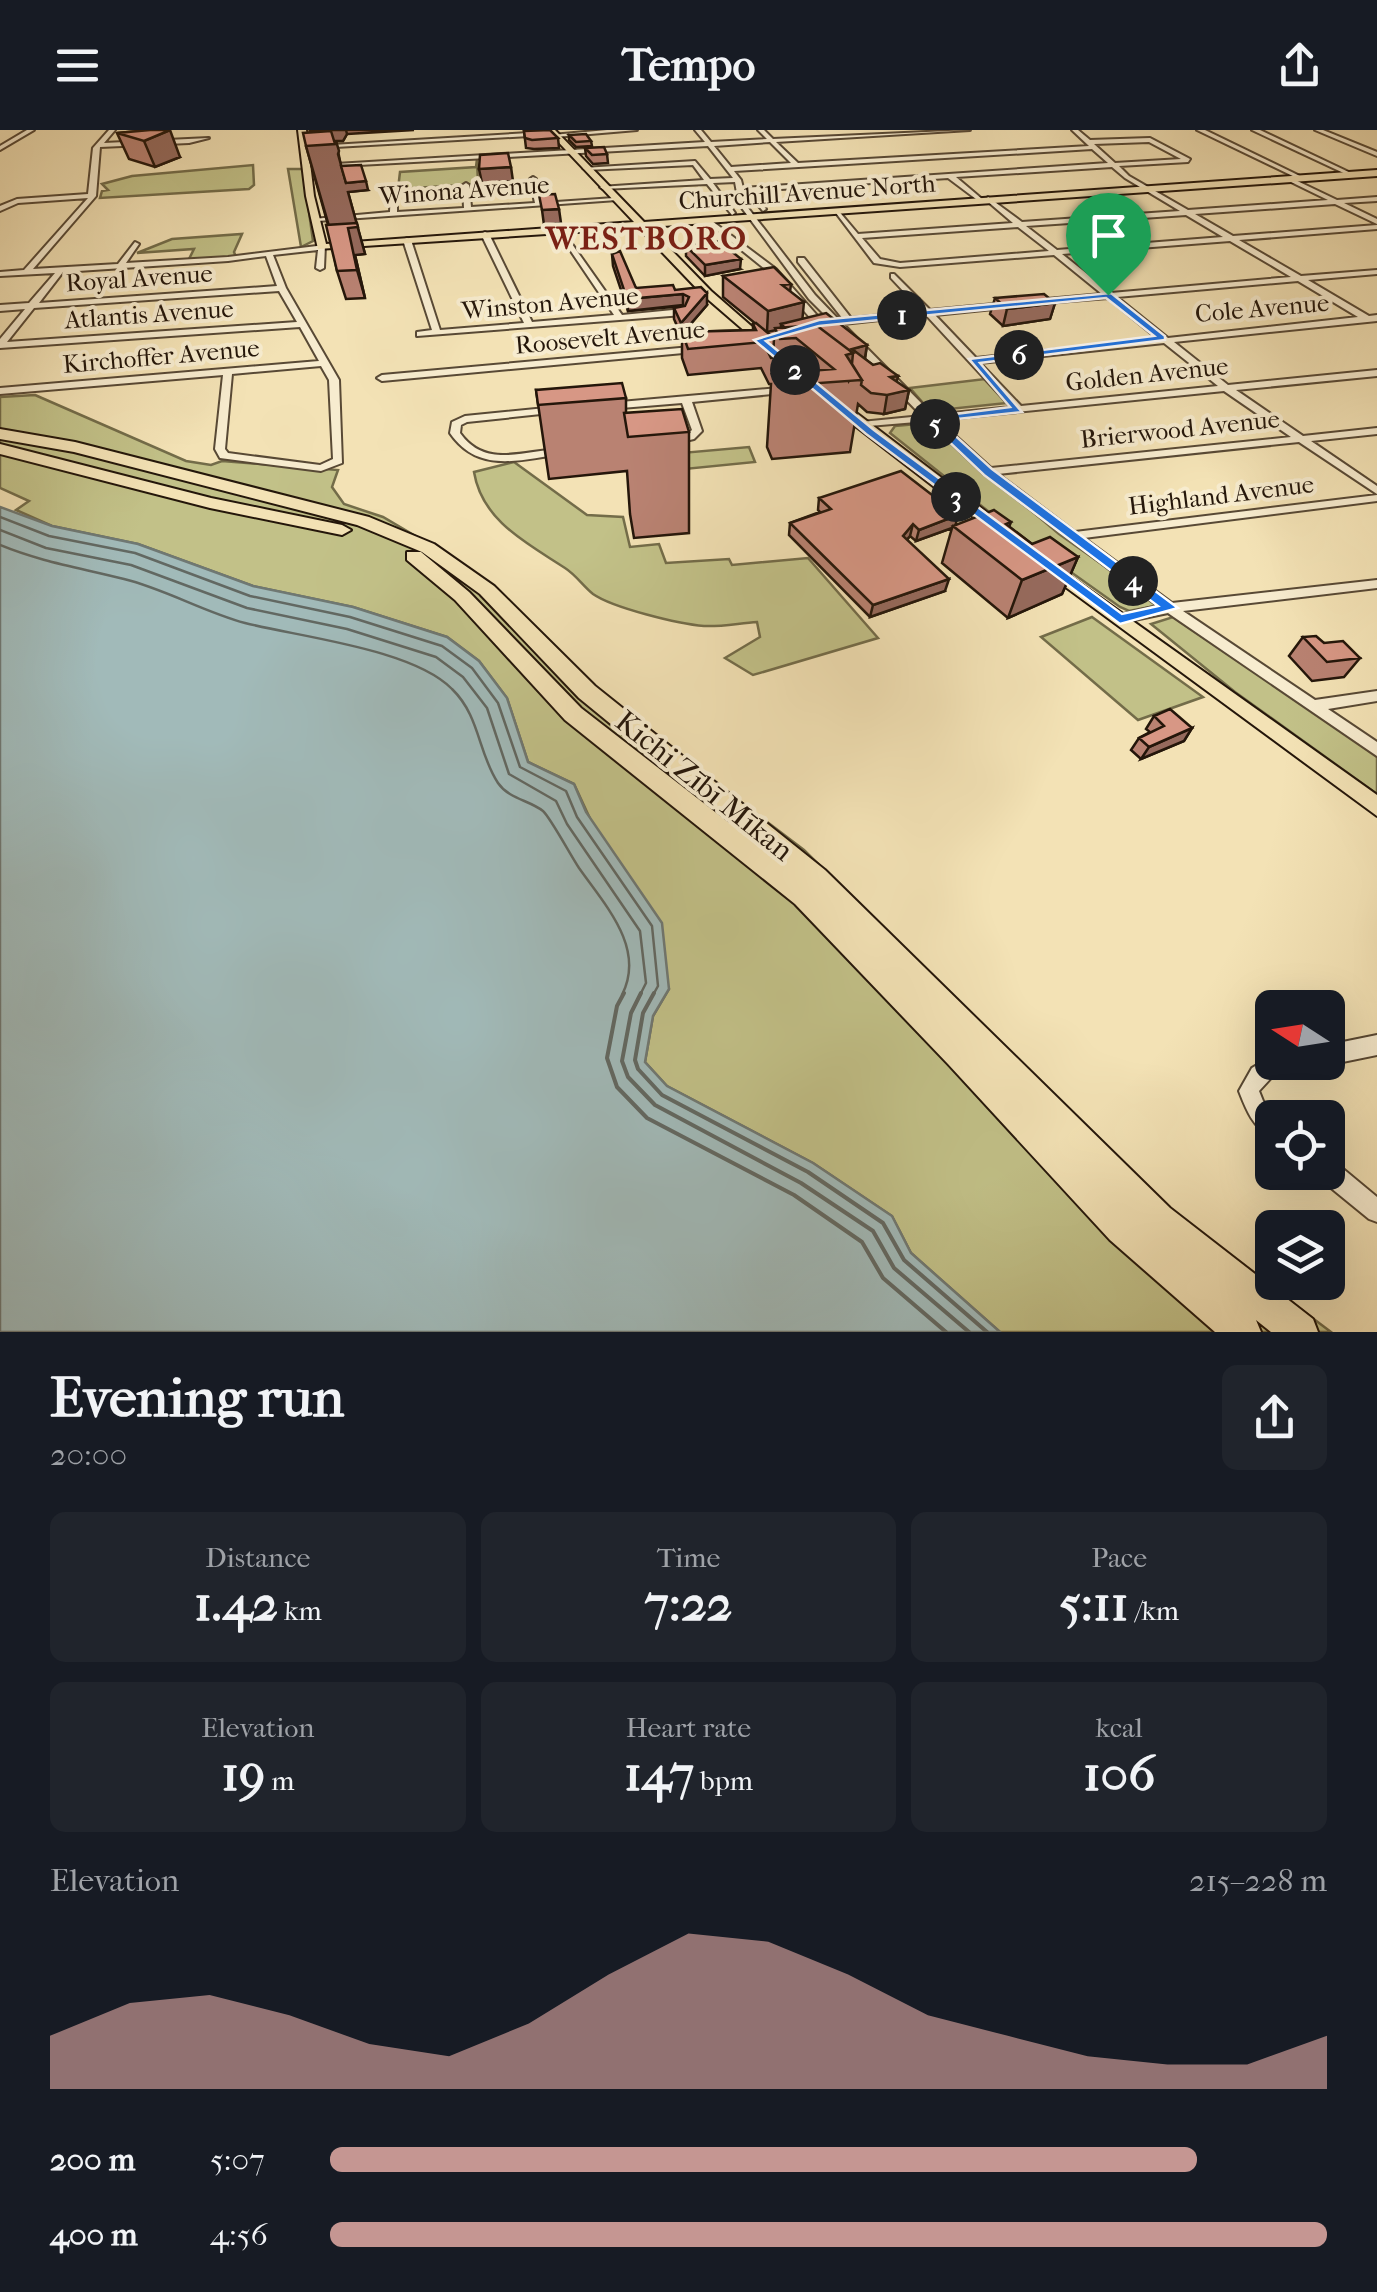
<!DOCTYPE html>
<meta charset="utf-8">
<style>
:root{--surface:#171b24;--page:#20242c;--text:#f1f3f6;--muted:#9ea1a6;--accent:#c59692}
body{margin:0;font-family:"IM FELL French Canon",serif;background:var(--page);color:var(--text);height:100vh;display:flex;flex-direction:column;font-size:38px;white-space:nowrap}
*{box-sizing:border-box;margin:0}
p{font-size:32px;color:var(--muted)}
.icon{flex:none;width:55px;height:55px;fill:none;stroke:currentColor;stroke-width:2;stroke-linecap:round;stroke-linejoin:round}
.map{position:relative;height:1202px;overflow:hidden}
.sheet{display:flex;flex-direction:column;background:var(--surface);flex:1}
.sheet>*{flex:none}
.needle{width:65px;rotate:282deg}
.controls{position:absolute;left:1255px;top:860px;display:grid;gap:20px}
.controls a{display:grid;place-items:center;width:90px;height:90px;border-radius:15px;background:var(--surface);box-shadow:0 10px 40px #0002;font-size:50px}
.pin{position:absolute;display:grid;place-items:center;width:85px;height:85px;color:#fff;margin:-102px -42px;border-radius:50% 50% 50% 0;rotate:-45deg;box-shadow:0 0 10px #0007}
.pin .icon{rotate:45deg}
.km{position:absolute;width:50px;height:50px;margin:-25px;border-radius:50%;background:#222;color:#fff;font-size:28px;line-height:50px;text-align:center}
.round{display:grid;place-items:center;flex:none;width:105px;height:105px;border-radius:15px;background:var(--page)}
.head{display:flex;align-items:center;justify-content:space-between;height:170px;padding:0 50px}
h1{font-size:55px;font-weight:700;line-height:75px}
.figures{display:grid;grid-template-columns:repeat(3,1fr);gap:15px;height:170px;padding:10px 50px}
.figures div{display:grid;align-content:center;border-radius:15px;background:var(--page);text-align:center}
.figures b{font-size:50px;font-weight:700}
.figures small{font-size:28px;font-weight:400}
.figures p{font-size:28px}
.chart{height:280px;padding:20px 50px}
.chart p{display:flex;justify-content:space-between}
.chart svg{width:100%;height:180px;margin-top:10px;fill:var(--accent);opacity:.7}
ul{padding:0 50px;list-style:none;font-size:32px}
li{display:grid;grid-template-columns:160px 120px 1fr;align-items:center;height:75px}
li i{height:25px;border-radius:12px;background:var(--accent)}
header{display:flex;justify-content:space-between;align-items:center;height:130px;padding:0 50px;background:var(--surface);font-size:45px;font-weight:700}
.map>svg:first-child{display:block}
.green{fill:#c2c188;stroke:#736c49;stroke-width:2.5}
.water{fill:#a1bab9;stroke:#6f7873;stroke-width:2.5}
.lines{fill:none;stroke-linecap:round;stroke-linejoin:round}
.shore-far1{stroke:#626862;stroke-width:2.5}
.shore{stroke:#626862;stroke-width:4}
.minor-casing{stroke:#584935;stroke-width:4}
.major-casing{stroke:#24160a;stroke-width:4}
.highway-casing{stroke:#24160a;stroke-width:4}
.minor{fill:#f7eccf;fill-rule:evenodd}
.major{fill:#f3e2b5;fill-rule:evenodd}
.highway{fill:#f3e2b5;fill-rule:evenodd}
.wall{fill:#b98272;stroke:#24160a;stroke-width:2.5}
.shaded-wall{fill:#966a5d;stroke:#24160a;stroke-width:2.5}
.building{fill:#d79785;stroke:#24160a;stroke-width:2.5}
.route{fill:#1a73e8;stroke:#fff;stroke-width:2.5;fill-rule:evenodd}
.labels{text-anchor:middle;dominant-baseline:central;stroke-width:8;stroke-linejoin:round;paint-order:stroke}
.far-street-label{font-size:25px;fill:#24160a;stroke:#f7eccf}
.street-label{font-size:30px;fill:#24160a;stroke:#f7eccf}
.far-district-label{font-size:32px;font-weight:bold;letter-spacing:2.5px;fill:#7a1f14;stroke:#f7eccf}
</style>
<header><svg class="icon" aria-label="menu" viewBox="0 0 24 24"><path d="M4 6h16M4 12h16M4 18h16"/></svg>Tempo<svg class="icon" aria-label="share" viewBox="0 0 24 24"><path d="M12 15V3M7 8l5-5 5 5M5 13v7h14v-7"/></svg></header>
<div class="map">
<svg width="1377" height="1202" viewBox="0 0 1377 1202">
<rect width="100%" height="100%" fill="#f3e2b5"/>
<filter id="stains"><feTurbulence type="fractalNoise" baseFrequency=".002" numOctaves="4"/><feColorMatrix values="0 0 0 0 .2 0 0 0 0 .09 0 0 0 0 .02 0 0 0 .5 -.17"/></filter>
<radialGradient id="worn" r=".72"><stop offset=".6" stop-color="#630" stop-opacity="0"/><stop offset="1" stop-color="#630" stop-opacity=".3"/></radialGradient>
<path class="green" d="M477 29 478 54 398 59 400 42 476 37Z
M253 35 254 55 249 59 100 68 102 61 108 60 102 54 132 46Z
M288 39H303L313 111 301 117Z
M242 104 234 122 236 127 188 131 194 119 137 123 172 109Z
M985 249 1007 273 930 281 910 258Z
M35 265 186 331 211 335 222 331 338 340 332 357 344 374 383 387 434 417 631 588 804 720 1174 1084 1331 1202H1000L911 1123 892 1086 813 1033 667 956 645 932 653 886 669 859 574 654 528 632 507 568 479 531 447 507 353 477 253 456 138 414 52 396 16 380 29 371 0 358V267Z
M928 293 1059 404 1160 475 1129 481 1120 477 1013 401 890 303 895 296Z
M749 317 755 332 685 339 681 323Z
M514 332 587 385 623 387 630 417 659 414 666 433 729 429 732 435 808 428 878 508 753 545 725 528 760 507 757 492C740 493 721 497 704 496 679 494 613 478 593 464 583 456 576 445 565 438 527 413 482 391 474 342Z
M1092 487 1203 567 1138 590 1041 507Z
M1173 487 1377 625V664L1235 562 1151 494Z"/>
<path class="water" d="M0 377 52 396 138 414 253 456 353 477 447 507 479 531 507 568 528 632 574 654 586 682 662 793 669 859 653 886 645 932 667 956 813 1033 892 1086 911 1123 1000 1202H0Z"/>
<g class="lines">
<path class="shore-far1" d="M0 387 49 406 135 423 250 466 350 487 442 516 472 538 498 573 520 637 566 661 577 687 652 796 658 856 653 865
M0 400 46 418 131 435 247 478 347 499 436 527 463 547 487 578 509 644 556 671 567 694 640 801 646 853 640 865
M0 415C41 432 81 438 124 449 165 459 204 482 245 493 300 507 413 519 452 559 480 586 478 623 498 653 509 669 529 670 543 681 550 687 571 726 579 738 605 775 646 818 622 865"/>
<path class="shore" d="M624 863 617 876 607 928 617 957 647 988 794 1065 862 1112 883 1148 946 1202
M641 863 631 883 622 931 628 947 655 975 801 1053 873 1101 894 1138 969 1202
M654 863 643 883 635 930 638 939 662 965 808 1042 883 1093 904 1130 987 1202"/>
<defs>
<path id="minor" d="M27 0H34L0 20V16Z
M109 0H115L104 13 209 8 189 13 100 17 96 66 33 139 118 134 135 112 139 114 126 133 228 127 325 115 324 138 320 140 316 138 318 120 273 125 286 158 339 250 342 333 321 341 220 328 215 319 223 245 0 264V258L319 231 300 197 0 218V209L25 179 0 181V175L29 173 55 143 0 146V142L24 140 88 68 18 73 0 81V76L17 69 88 64 93 18ZM266 126 277 156 39 173 63 142 228 131ZM279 161 297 192 7 212 34 178ZM321 236 329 250 333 329 320 335 228 323 225 319 232 244Z
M607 0H637L555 7 552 5Z
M695 0H701L711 12 767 9 758 0H764L773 9 970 0 776 12 798 33 1089 16 1072 0H1078L1090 10 1150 8 1190 29 1188 32 1119 36 1129 46 1188 80 1328 70 1289 51 1291 48 1337 70 1377 67V71L1344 73 1377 89V94L1335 74 1195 84 1233 106 1377 95V99L1239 110 1301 146 1377 140V144L1308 150 1369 186 1377 185V191L1174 212 1228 255 1377 240V246L1236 260 1303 306 1377 298V304L1311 311 1377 356V364L1299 312 998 344 1075 402 1377 365V371L1084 408 1172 473 1377 450V458L1183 481 1315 570 1377 561V571L1328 579 1377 612V626L1168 483 1120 493 1115 492 1113 489 1115 486 1158 476 984 344 928 291 857 297 856 295 861 292 922 286 834 195 814 196V192L770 143 704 90V88H708L776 139 822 191 830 190 809 169 739 74 735 52 713 53 735 83 732 85 707 54 603 59 600 57 704 50 693 35 586 40 583 38 695 31 710 49 733 48 708 16 322 37 319 35 705 12ZM770 12 791 33 731 37 714 16ZM1149 12 1181 29 1115 33 1094 14ZM1092 19 1108 33 743 58 741 50 734 41ZM1112 37 1125 48 1180 81 1022 92 988 67 986 70 1013 93 858 104 837 79H833L874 133 900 137 1054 125 1102 164 1036 170H1033V174L1108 168 1158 209 976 228 935 185 1013 177 1017 174 1016 172 930 180 894 144H891V148L922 181 851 188 804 128H798V132L843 189H838L815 165 745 74 743 62H746L763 81 766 79 752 61 948 48 980 72 982 69 956 47ZM1186 85 1223 107 1057 120 1026 96ZM1018 97 1049 121 900 133 880 129 862 108ZM1230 111 1291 147 1111 163 1062 124ZM1298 151 1358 187 1168 208 1117 167ZM926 185 1011 277 933 285 843 194ZM1164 213 1218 256 1021 276 980 233ZM1224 261 1291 307 991 338 938 290Z
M1197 0H1205L1304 48 1299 49Z
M1252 0H1260L1355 45 1350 46Z
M1315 0H1323L1377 22V26Z
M545 2 547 5 318 18 315 16Z
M533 47 536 49 542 73 614 68 617 70 317 91 313 89 390 82 391 59 394 57 397 59V82L464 78 463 55 466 53 469 55 471 77 535 73 530 49Z
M560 97 622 185 683 179 687 182 683 185 417 206V202L432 200 403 110 407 108 411 110 440 200 524 193 481 104 485 102 489 104 532 192 614 185 556 99Z
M702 216 707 219 705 221 382 251 377 248 382 245Z
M790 257 795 260 793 262 692 272 702 301 694 309 672 314 667 311 668 309 686 305 692 300 682 273 609 279 604 276 609 273Z
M556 277 560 278V282L467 292 461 295 460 303C488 342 529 317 568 319V323L564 324C521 329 479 345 450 303L452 292 465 286Z
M1377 905V925L1328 935 1322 932H1328V915Z
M1272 926V932H1297L1294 939 1271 948 1259 961 1263 971 1279 988H1272V1007C1253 998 1246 979 1239 961L1252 938Z
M1328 1030 1336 1033 1377 1067V1092L1369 1089 1320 1049 1318 1042H1328Z"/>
<path id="major" d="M298 0H306L314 66 326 114 634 92 547 0H555L644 92 1377 40V46L649 97 711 161 773 215V221L769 222 703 165 639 98 318 119 306 66Z
M832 272H842L1006 397V403H994L832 278Z
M1047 430 1377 665V686L1041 439V431Z"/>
<path id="highway" d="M0 299 75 312 369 387 434 414 494 456 595 556 825 740 1170 1078 1313 1189 1318 1202H1271L1256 1190 1261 1202H1215L1110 1110 948 934 795 774 565 590 455 470 407 430V422H421L469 462 581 578 777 730 579 568 480 464 422 422 357 395 74 322 0 309Z
M0 314 211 368 342 395 351 400 342 405 210 378 0 324Z"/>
</defs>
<use href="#minor" class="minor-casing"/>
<use href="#major" class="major-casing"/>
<use href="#highway" class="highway-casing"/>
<use href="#minor" class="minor"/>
<use href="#major" class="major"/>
<use href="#highway" class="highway"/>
</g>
<path class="wall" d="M150 0 180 27 155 37 129 29 117 3Z
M310 0H414L347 4 343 11H336L341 36 368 60 348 62 365 124 355 125 365 168 346 169 337 141 328 95 306 16Z
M524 1 558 8 559 18 534 19 526 18Z
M569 5 591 11 592 16 576 17 569 10Z
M585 18 607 24 608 33 593 34 586 26Z
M686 116 740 139 705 146 686 126Z
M612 124 636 158 675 160 707 175 684 202 753 200V194H756L723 167V146L791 154 790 162 803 189 867 215 865 229 873 235 898 246 896 252 909 260 905 279 884 284 867 282 858 274 850 322 772 329 767 317 771 254H769L761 238 688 245 682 228V204L681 205 674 189V178L684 176 628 181 613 136Z
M995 168 1055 173 1050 189 1003 196 990 184Z
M536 260 626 268V283L689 302V403L634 408 630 384 627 341 549 349Z
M819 368 955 395 1011 392 1009 397 1032 414 1078 427 1062 464 1008 488 942 433 952 398 916 411 910 406 907 410 945 461 870 487 789 405 790 393 820 382 818 380Z
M1303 507 1324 513 1360 528 1344 547 1312 551 1289 526Z
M1154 586 1192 598 1184 611 1141 629 1131 620 1139 608 1150 602 1146 599Z"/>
<path class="shaded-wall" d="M170 0 180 27 155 37 144 11Z
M312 0H346L347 4 343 11H336L339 21 338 24 346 53 366 51 368 60 348 62 365 124 355 125 365 168 357 140 333 110 306 16Z
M511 37 513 51 482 53 479 39Z
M559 79 561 93 544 95 542 80Z
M741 129 740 139 705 146V135Z
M707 163V175L681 205V193Z
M683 164V175L628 181 627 169Z
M804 172 802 193 781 194V199L767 202 768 181Z
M1055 173 1050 189 1003 196 1007 179Z
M867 215 864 233 849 251 846 225 852 219Z
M898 246 894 263 909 260 905 279 884 284 890 247Z
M958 385 955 397 953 396 952 398 916 411 919 400Z
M913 394 910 406 900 417 903 406Z
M1078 427 1062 464 1008 488 1022 450Z
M949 449 945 461 870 487 873 475Z
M1192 598 1184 611 1141 629 1149 617Z"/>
<path class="building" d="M150 0H170L144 11 117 3Z
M310 0H331L310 2Z
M550 0 558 8 532 10 525 8 524 1Z
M331 1 335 14 306 16 303 3Z
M586 4 591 11 576 12 569 5Z
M604 17 607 24 592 25 585 18Z
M508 23 511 37 479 39 480 25Z
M361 35 366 51 346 53 341 36Z
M555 64 559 79 542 80 539 65Z
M357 93 358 97 348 98 357 140 337 141 326 95Z
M719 111 741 129 705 135 686 116Z
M620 121 636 158 673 155 675 160 701 157 707 163 681 193 674 178 685 176 689 167 683 164 627 169 612 124Z
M774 137 791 154 782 155 804 172 768 181 723 146Z
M1044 164 1055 173 1007 179 995 168Z
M826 183 867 215 852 219 873 235 880 233 898 246 890 247 909 260 887 265 871 263 861 255 862 250 852 234 853 223 816 195 785 198 781 194Z
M756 193 774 208 773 228H771L763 212 688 219 682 202 756 200 753 194Z
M816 195 853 223 846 225 862 250 778 256 772 244 834 239 796 208 780 209 775 198Z
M622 253 626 268 538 275 536 260Z
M682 279 689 302 628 307 624 283Z
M901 341 958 385 919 400 913 394 903 406 949 449 873 475 790 393 831 379 819 368Z
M994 380 1011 392 1006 394 1032 414 1050 407 1078 427 1022 450 953 396Z
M1316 506 1324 513 1343 511 1360 528 1327 532 1303 507Z
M1170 579 1192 598 1149 617 1139 608 1164 596 1154 586Z"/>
<path class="route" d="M1111 163 1165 206V210L980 233 1022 282 939 291 992 339 1178 478 1120 494 866 304 754 210 819 190ZM1106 168 1154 206 969 229 1010 277 924 288 984 345 1158 476 1122 484 874 300 766 211 819 196Z"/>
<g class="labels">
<g class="far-street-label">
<text transform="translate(464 60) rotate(-4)">Winona Avenue</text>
<text transform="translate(807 62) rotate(-4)">Churchill Avenue North</text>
<text transform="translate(139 148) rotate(-4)">Royal Avenue</text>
<text transform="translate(550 173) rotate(-5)">Winston Avenue</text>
<text transform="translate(1262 178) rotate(-5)">Cole Avenue</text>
<text transform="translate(149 184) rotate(-4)">Atlantis Avenue</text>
<text transform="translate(610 207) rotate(-5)">Roosevelt Avenue</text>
<text transform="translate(161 226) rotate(-5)">Kirchoffer Avenue</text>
<text transform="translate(1147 244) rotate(-6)">Golden Avenue</text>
<text transform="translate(1180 299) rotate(-6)">Brierwood Avenue</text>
<text transform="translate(1221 365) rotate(-7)">Highland Avenue</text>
</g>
<g class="street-label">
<text transform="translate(704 656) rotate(39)">Kichi Zībī Mīkan</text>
</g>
<g class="far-district-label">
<text x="647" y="108">WESTBORO</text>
</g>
</g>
<rect width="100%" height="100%" filter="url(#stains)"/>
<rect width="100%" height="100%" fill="url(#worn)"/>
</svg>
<div class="controls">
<a><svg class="needle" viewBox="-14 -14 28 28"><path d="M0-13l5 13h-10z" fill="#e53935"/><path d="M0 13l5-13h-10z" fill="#9ea1a6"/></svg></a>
<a><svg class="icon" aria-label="locate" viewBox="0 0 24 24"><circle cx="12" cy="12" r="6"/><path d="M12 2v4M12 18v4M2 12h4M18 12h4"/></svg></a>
<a><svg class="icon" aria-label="layers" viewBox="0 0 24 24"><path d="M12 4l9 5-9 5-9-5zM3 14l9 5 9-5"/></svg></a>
</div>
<div class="pin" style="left:1108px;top:165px;background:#1e9e55"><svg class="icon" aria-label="arrive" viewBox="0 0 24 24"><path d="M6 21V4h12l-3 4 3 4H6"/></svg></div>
<b class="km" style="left:902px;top:185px">1</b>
<b class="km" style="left:795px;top:240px">2</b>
<b class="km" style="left:956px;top:367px">3</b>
<b class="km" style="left:1133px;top:451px">4</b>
<b class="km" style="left:935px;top:294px">5</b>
<b class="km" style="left:1019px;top:225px">6</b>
</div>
<section class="sheet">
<div class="head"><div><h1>Evening run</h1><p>20:00</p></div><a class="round"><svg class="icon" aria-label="share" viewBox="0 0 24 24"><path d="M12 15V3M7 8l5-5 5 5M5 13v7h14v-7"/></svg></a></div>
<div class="figures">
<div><p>Distance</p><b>1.42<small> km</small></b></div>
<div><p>Time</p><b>7:22</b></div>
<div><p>Pace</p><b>5:11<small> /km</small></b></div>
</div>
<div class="figures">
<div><p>Elevation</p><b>19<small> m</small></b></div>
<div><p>Heart rate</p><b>147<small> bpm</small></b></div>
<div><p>kcal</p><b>106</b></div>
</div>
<div class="chart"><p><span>Elevation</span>215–228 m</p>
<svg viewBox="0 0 160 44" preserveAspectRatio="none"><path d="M0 44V31L10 23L20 21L30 26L40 33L50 36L60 28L70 16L80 6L90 8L100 16L110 26L120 31L130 36L140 38L150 38L160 31V44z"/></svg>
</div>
<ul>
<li><b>200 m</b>5:07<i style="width:87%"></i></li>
<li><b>400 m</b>4:56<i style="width:100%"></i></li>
</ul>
</section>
